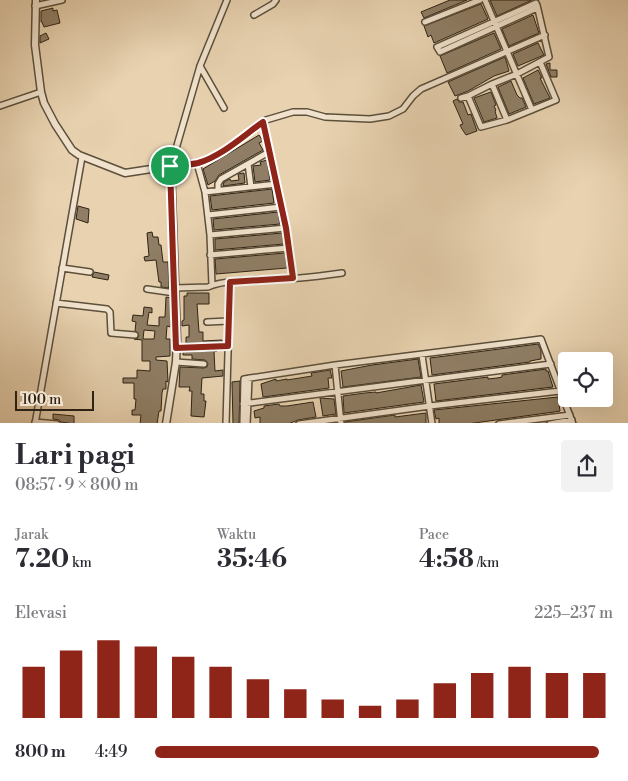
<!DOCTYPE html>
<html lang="id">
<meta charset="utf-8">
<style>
:root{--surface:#fff;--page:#f2f2f3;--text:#2b2b33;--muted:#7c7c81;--accent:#8f2418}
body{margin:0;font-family:"Libre Bodoni",serif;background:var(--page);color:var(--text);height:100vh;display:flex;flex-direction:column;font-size:19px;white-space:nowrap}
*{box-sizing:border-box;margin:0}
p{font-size:16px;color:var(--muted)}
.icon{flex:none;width:28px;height:28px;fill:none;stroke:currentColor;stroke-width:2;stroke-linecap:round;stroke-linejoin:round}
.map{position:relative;height:423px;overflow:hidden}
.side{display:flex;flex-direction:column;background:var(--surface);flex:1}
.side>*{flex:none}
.controls{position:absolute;left:558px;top:352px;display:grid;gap:10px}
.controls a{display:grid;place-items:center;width:55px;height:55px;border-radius:5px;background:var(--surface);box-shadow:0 5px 20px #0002;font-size:25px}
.scale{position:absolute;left:15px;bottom:12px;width:79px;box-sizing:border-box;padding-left:5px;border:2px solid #2e2314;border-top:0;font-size:14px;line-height:18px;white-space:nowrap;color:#2e2314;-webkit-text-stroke:4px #f0e2cc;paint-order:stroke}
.pin{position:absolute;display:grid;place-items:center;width:42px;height:42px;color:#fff;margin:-21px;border:2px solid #fff;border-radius:50%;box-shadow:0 1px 5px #0007}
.round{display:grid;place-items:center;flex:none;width:52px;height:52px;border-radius:5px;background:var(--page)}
.overview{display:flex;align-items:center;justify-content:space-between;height:85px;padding:0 15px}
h1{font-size:28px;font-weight:700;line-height:38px}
.figures{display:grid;grid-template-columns:repeat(3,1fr);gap:8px;height:85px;padding:5px 15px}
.figures div{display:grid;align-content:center}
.figures b{font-size:25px;font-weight:700}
.figures small{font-size:14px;font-weight:400}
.figures p{font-size:14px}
.chart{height:140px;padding:10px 15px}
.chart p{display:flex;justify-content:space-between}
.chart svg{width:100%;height:90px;margin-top:5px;stroke:var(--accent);stroke-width:6}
ul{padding:0 15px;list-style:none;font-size:16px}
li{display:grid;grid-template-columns:80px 60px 1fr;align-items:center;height:38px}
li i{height:12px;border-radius:6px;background:var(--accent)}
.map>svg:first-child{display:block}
.building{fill:#8f7e65;stroke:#2e2314;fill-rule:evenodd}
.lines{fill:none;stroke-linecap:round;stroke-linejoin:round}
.minor-casing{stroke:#5c4f3b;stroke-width:8}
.tertiary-casing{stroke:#5c4f3b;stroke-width:9}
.minor{stroke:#f0e2cc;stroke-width:5}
.tertiary{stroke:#f0e2cc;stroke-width:6}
.route-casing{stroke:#fff;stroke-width:10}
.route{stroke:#8f2418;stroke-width:6}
</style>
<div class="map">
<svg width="628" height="424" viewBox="0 0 628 424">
<rect width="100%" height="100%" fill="#e8d2b0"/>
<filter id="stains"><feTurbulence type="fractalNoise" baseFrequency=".004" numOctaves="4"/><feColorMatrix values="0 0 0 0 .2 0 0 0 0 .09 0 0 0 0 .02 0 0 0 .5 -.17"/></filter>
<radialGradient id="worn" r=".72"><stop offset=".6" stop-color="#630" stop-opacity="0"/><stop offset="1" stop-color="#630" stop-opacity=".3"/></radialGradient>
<path class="building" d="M450 0H467L424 18 421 12Z
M490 0H532L497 16Z
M481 4 488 19 434 43 431 35 428 37 424 26Z
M53 8V11L57 10 60 23 44 27 42 22H41V11Z
M533 15 539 33 509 46 502 29Z
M46 33 49 39 40 43V36Z
M494 33 501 49 447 73 440 56Z
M538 43 544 55 518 66 513 54Z
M505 57 509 71 494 76 468 91 455 96 448 82Z
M550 63V70H557V77H551L546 64Z
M538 70 542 78H540L550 98 534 104 523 78Z
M511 81 517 95 520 98H522L526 107 509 114 498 87Z
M491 92 496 105 494 106 496 110 495 111 497 118 484 122 474 98Z
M457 99 459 102H463L468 115 471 114 477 131 466 135 462 129 460 125 463 124 453 101Z
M259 135 263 141 259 143 263 150 219 175 215 181 208 185 203 169Z
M267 160 270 180 255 182 253 166 261 165 260 162Z
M244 173 245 183 223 186 224 182 230 179 231 181 239 180 238 174Z
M272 189 274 203 212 210 210 196Z
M78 206 89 209 88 223 76 219Z
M278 212 280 224 214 230 213 219Z
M152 232 153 237H158L159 245H161L163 262H168L169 288 161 287V282H159L156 260 145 261 144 257 149 256 147 233Z
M282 233 284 244 215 250V239Z
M285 253 287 268 216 274 215 259Z
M94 272 109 275 108 280 92 277Z
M187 293H209V304H197L199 332H203V341L222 340V342L186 343V337H189V325L182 326V321L184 320V296H187Z
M166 297 171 298V322L170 327 167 326 166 339H170V356L156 357V360L167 361 168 382 166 381V389H163L162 393 161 411H159L157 424H140L141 415H132V410H135L136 399H134V383H123V378H137V370L150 371V361H142V340L134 339H137L139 335 135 331 136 322 132 321 133 315 143 316 144 307 152 308V313L149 312 147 325 159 326V317H165ZM144 330 155 331 154 339H143Z
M538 344 541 350V359L530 361V362L432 375 430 358Z
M217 351 214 352 215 371 223 370V376L202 378 201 394H204V401H206L204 417 191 416 192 391H189L190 387H179L180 367 204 368 207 367 208 364 205 360 192 359V355H183V352Z
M418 359 421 377 343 387 341 371 372 365Z
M546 369V371H548L553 387 436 401 434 384 488 377V379L497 378 502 377V375Z
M330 370 332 378H328L329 388 263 397 261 384 276 379V381L287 379V380L312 376 311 373Z
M240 381 239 424H233L232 382Z
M421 385 424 402 344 413 343 396 365 393 376 392V393Z
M558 397 560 404H559L560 411 554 412 467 424H439V418L436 419 434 410Z
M320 398 334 399 336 414 323 416Z
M313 402 316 417 298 420 288 424H260V417L255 418 254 411 264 408V406L279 404 280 406H287Z
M426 413V424H345V422L395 415V417Z
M53 414 74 416V424L61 422 59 420 53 419Z"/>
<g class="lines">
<defs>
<path id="minor" d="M227 0 200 66 171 166 197 163 205 160 220 153 266 120 293 112H307L325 117 370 119 389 116 403 109 413 96 421 89 545 35
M485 0 532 110
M536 3 437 47 440 52 537 8
M35 6 62 0
M254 15 273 4 276 0
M425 22 480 0
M200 66 224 108
M492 84 468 96 481 127 507 120 556 100 540 62
M461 98 468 96
M0 106 41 92
M507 120 492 84 517 74 549 57 537 5
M263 122 286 228 293 278
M197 163 205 192 210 235 212 285
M248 164 251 187
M218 190V184L221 179 269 152
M205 192 277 184
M208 215 281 207
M210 235 286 228
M210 255 289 248
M62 268 90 272
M175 288 208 287C227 278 277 280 300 278 314 277 328 275 342 273
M147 289 175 293
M56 303 107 309 110 312 111 333 135 335
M207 322 229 321
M176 348 228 346
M422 355 432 424
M176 362 204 364
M335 365 341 424
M243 404 551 364
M35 422 57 424
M35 424 82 157
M226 424 230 282
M243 424 244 379 335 365 541 339 573 424
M247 424 249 378
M299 424 430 406 560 391
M499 424 570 415
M550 424 572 420"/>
<path id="tertiary" d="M36 0 35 45 41 92 44 103 55 124 72 150 79 155 125 173 171 166 177 339 176 362 166 424"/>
</defs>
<use href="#minor" class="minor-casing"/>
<use href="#tertiary" class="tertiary-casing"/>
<use href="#minor" class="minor"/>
<use href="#tertiary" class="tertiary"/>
</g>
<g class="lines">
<defs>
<path id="route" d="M263 122 286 228 293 278 230 282 228 346 176 348 170 166C179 165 190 165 198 163 222 156 243 136 263 122Z"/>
</defs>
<use href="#route" class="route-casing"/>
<use href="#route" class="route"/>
</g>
<rect width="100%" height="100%" filter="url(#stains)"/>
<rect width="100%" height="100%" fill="url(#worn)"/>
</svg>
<div class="controls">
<a><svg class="icon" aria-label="locate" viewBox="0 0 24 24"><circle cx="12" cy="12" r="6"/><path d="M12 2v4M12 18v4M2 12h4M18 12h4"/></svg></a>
</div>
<div class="scale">100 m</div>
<div class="pin" style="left:170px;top:166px;background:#1e9e55"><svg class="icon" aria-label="arrive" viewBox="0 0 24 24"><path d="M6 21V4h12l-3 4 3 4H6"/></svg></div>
</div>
<section class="side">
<div class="overview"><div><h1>Lari pagi</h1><p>08:57 · 9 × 800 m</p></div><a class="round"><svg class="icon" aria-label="share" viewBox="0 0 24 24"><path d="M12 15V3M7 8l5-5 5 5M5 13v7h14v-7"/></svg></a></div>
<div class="figures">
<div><p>Jarak</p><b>7.20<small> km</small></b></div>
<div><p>Waktu</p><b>35:46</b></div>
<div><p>Pace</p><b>4:58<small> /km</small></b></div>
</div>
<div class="chart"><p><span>Elevasi</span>225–237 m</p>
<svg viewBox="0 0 160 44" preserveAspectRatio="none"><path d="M5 44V19M15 44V11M25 44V6M35 44V9M45 44V14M55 44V19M65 44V25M75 44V30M85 44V35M95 44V38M105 44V35M115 44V27M125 44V22M135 44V19M145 44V22M155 44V22"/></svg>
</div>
<ul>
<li><b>800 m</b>4:49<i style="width:97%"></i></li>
</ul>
</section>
